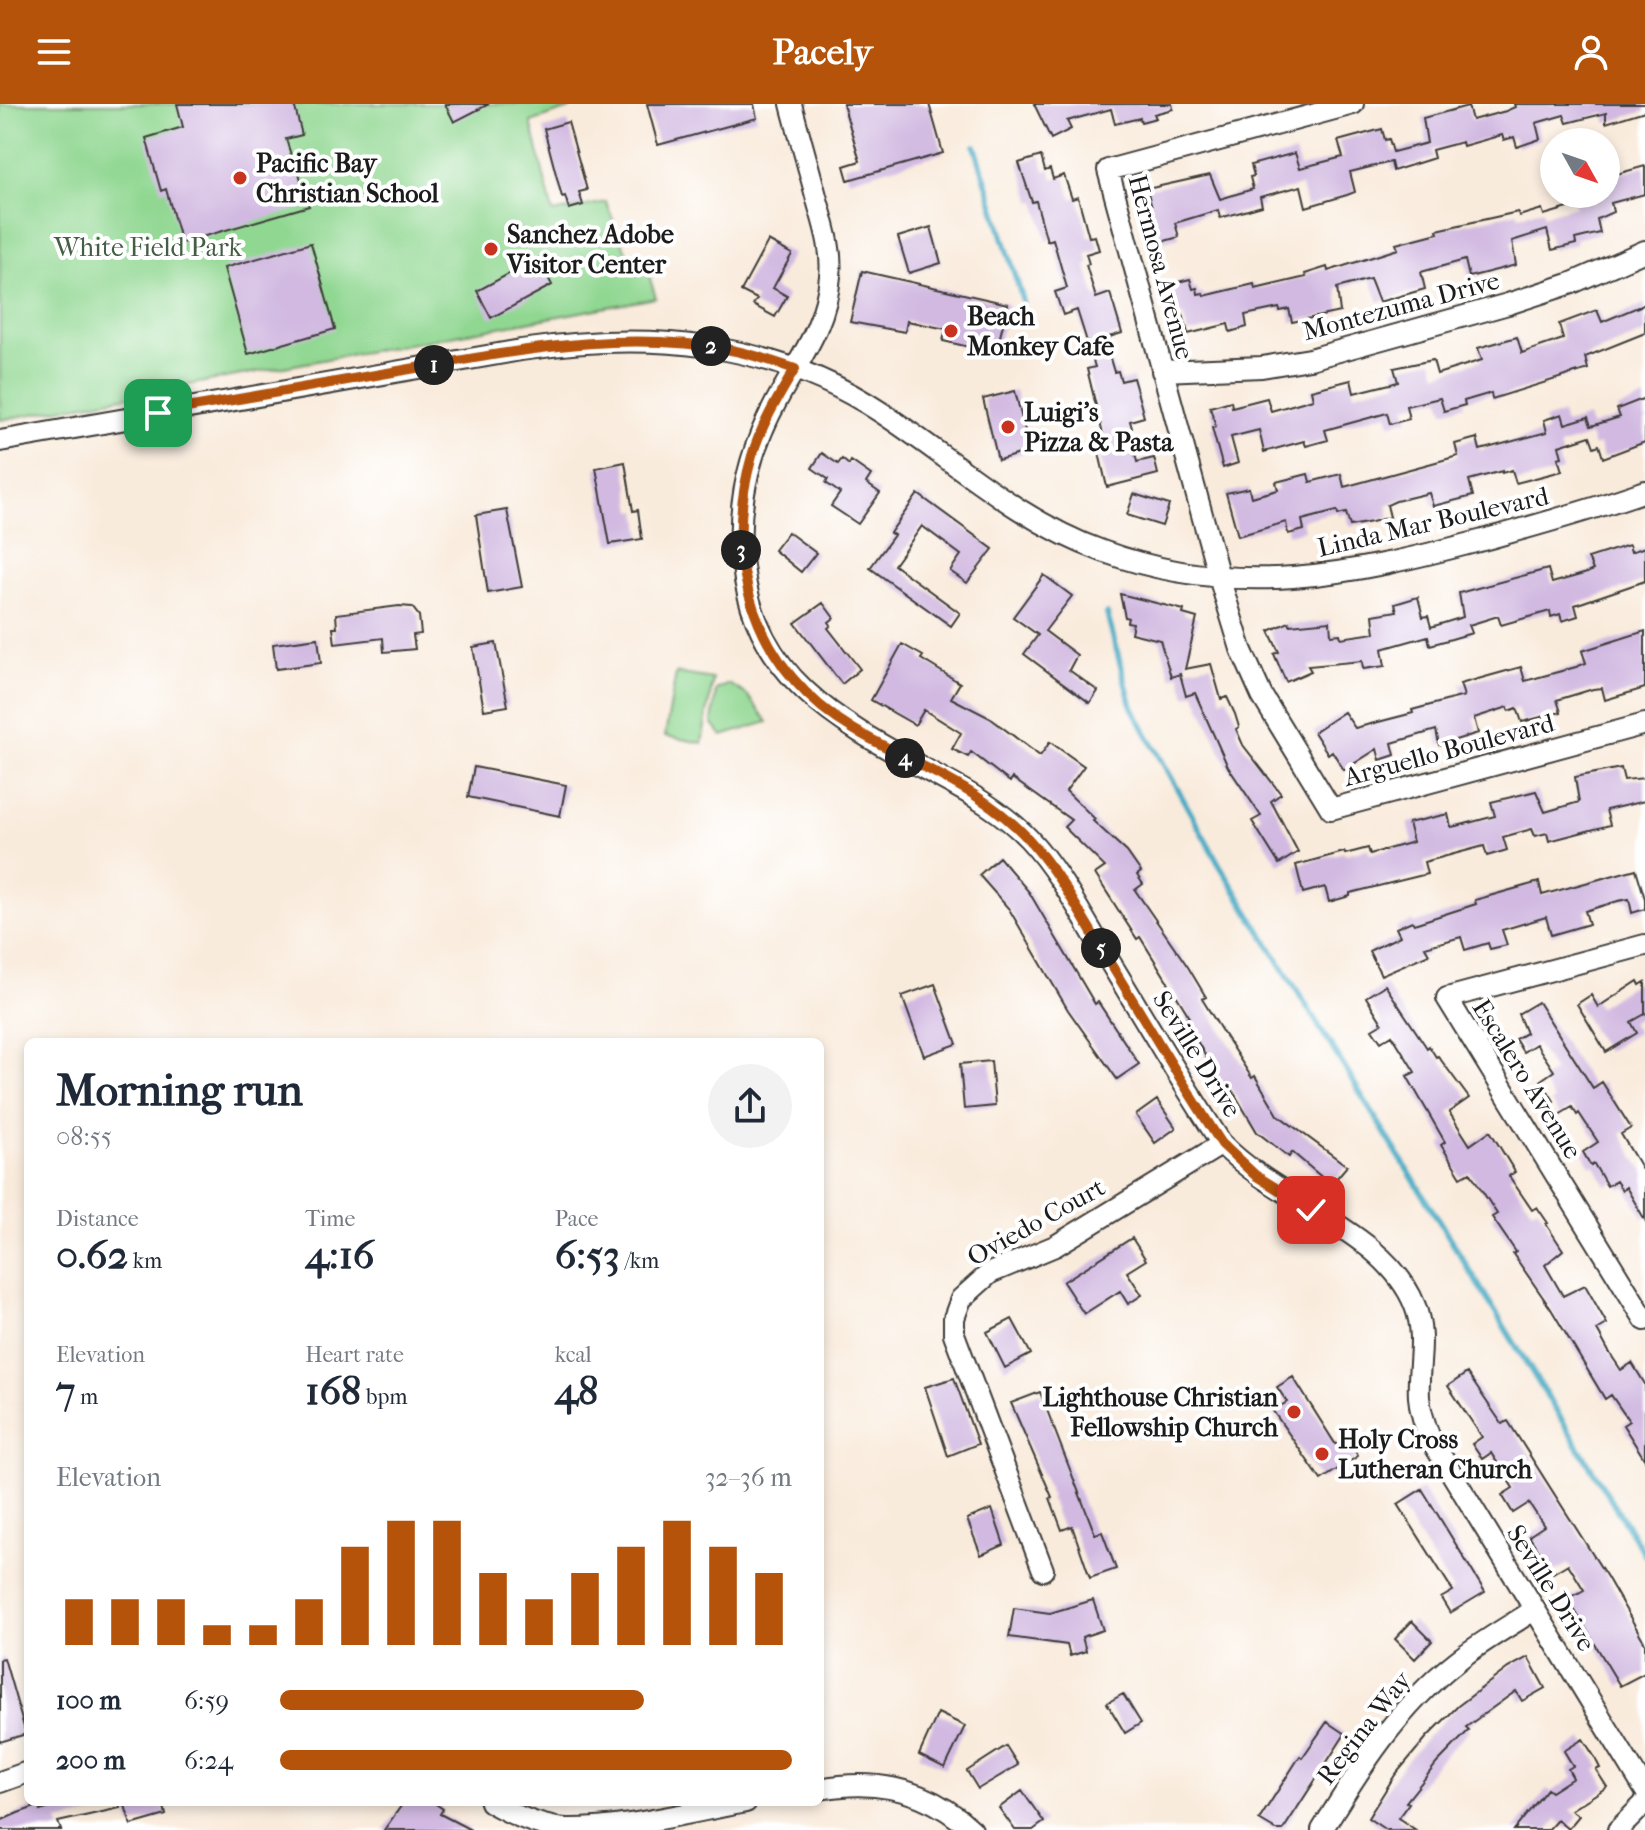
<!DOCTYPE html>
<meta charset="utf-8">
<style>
:root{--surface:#fff;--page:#f2f2f3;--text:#1f2937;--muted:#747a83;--accent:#b45309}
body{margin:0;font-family:"IM FELL French Canon",serif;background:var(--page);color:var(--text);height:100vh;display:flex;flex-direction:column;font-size:30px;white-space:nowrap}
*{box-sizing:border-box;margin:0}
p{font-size:26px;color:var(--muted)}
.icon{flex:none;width:44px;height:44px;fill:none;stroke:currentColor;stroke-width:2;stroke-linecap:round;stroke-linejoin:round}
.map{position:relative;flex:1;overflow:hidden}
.drawer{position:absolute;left:24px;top:934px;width:800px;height:768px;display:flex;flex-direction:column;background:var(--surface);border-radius:12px;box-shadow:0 4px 12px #0003}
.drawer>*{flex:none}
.needle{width:52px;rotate:130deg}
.controls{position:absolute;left:1540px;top:24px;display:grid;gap:16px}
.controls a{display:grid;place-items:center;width:80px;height:80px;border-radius:50%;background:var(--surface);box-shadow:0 4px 12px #0003;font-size:40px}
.pin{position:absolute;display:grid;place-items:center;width:68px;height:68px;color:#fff;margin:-34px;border-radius:16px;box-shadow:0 4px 12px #0006}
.km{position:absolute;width:40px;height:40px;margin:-20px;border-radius:50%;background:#222;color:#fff;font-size:22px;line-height:40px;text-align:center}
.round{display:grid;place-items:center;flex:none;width:84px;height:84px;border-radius:42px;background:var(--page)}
.overview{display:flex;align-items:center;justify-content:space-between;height:136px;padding:0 32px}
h1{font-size:44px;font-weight:700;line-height:60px}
.figures{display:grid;grid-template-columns:repeat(3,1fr);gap:12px;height:136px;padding:8px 32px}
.figures div{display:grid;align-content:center}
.figures b{font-size:40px;font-weight:700}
.figures small{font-size:22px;font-weight:400}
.figures p{font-size:22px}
.chart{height:224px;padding:16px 32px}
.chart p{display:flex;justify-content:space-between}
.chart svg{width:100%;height:144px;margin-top:8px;stroke:var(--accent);stroke-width:6}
ul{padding:0 32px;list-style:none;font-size:26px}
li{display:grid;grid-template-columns:128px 96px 1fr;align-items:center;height:60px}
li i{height:20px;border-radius:10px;background:var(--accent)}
header{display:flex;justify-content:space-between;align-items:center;height:104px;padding:0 32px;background:var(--accent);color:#fff;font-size:36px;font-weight:700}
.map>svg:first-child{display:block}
.green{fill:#90d791;stroke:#567a56;stroke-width:2}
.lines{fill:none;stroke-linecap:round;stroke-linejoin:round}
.stream{stroke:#45aac4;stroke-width:6}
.building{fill:#d1b9e1}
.minor-casing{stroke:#3d3b39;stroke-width:24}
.minor{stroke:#fff;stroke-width:20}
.route-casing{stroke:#fff;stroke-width:16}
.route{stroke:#b45309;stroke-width:10}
.poi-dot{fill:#c8321e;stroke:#fff;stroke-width:3}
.labels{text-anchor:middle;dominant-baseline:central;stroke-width:8;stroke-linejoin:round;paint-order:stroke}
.poi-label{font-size:26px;font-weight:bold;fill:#1c1c1c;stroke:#fff;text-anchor:start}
.park-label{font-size:26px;fill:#455d45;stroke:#fff}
.street-label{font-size:26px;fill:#1c1c1c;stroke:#fff}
</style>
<header><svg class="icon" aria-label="menu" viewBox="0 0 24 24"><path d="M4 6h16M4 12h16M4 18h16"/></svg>Pacely<svg class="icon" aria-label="person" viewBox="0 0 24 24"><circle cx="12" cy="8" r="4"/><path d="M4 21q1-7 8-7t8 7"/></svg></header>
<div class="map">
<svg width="1645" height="1726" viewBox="0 0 1645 1726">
<rect width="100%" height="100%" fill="#fff"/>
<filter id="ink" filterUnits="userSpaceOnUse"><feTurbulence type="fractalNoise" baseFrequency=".0125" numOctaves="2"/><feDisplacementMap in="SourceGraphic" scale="16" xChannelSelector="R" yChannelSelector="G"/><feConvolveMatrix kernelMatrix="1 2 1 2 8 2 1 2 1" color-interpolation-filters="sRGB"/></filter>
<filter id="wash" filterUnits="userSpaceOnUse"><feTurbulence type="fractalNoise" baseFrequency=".006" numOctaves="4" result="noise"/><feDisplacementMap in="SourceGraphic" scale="32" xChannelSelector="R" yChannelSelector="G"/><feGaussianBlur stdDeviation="1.8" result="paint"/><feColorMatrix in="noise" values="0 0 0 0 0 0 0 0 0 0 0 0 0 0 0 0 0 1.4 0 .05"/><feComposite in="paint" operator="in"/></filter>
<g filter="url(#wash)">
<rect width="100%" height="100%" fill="#f9ebdc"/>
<path class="green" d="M0 0H568L570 5 531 18 553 109 606 98 627 150 647 165 656 194 0 316Z
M676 569 713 575 702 639 665 632Z
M729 580 747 591 768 618 722 632 712 619 716 586Z"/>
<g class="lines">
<path class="stream" d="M975 42 1023 197
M1107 510 1132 603 1219 760 1645 1451"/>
</g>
<g id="blocks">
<path class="building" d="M177 0H294L302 31 286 35 296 67 298 66 309 102 181 139 166 85 161 87 146 34 183 23Z
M445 0H489L454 18Z
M647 0H754L757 14 658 41Z
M843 0H929L943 49 848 76 844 62 860 57Z
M1034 0H1172L1173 5 1154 10 1156 14 1141 18 1140 14 1115 20 1111 5 1067 17 1071 25 1051 35Z
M1514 0H1645V7L1606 19V9L1567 19 1564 11 1536 19 1540 35 1517 43 1514 33 1504 36 1502 31 1463 42 1462 38 1432 46 1434 54 1393 67 1391 58 1350 68 1355 88 1347 91 1306 103 1301 82 1260 93 1262 102 1220 114 1218 106 1175 119 1179 133 1161 138 1147 85 1210 71 1220 95 1253 85 1250 73 1254 72 1251 61 1295 49 1300 64 1343 53 1338 37 1382 25 1385 36 1389 35 1393 48 1427 39 1423 14 1468 2 1472 16 1506 7 1515 3Z
M568 18 587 86 579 88 583 101 569 105 565 92 562 93 544 25Z
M1041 52 1045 67 1050 65 1053 75 1064 71 1072 95 1078 93 1089 133 1095 132 1099 146 1086 150 1089 160 1086 161 1096 194 1110 189 1122 229 1109 233 1111 240 1106 241 1114 268 1118 267 1121 277 1133 274 1140 298 1144 313 1130 317 1132 324 1129 325 1137 358 1154 354 1158 370 1107 383 1099 349 1107 347 1087 265 1095 263 1077 206 1063 211 1055 188 1067 184 1053 135 1047 137 1036 97 1032 98 1019 59Z
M1645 62V90L1611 99 1613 108 1597 115 1600 129 1575 135 1576 140 1552 146 1547 126 1512 137 1516 161 1469 173 1465 156 1421 168 1425 185 1379 198 1370 175 1337 184 1340 208 1292 218 1289 205 1280 207 1279 204 1245 211 1247 223 1230 228 1228 220 1188 230 1183 210 1179 211 1171 180 1190 175 1193 185 1197 184 1198 190 1203 189 1204 192 1254 180 1255 185 1306 173 1305 170 1327 163 1328 167 1398 145 1396 140 1438 129 1437 126 1518 108 1519 112 1542 105 1544 111 1575 102 1573 90H1606V73Z
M931 123 941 159 909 169 898 133Z
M768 137 792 150 773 184 787 192 775 213 753 201 757 195 741 187Z
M311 139 335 225 248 250 224 164Z
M538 154 552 181 491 214 477 187Z
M862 167 1008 200 996 249 943 237 946 225 907 217 905 228 850 218Z
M1645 200V229L1585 253 1588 265 1492 295 1491 289 1464 297 1465 301 1444 307 1440 294 1406 302 1409 315 1390 320 1387 309 1325 326 1328 336 1306 342 1304 337 1264 348 1259 326 1231 333 1238 359 1223 364 1212 324 1216 323 1210 303 1231 297 1232 303 1267 294 1271 307 1313 295 1311 286 1351 276 1354 289 1398 278 1394 264 1433 256 1437 270 1482 256 1478 244 1517 233 1522 249 1563 235 1559 220 1597 206 1602 218Z
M1015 287 1030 347 998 356 983 295Z
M1645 294V338L1603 354 1599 341 1594 343 1590 332 1559 342 1562 353 1558 354 1562 367 1516 379 1512 366 1502 369V367L1469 376 1473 392 1433 402 1429 389 1396 397 1387 401 1390 413 1372 418 1350 422 1346 409 1338 411 1337 407 1302 416 1304 426 1288 430 1286 418 1238 432 1226 389 1249 384 1251 393 1278 386 1276 378 1308 370 1310 378 1341 370 1344 383 1458 352 1455 340 1477 334 1480 346 1547 328 1544 316 1562 310 1565 320 1588 313 1591 322 1620 313 1617 305Z
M822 349 838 360 842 355 849 361 851 357 871 371 866 379 880 389 858 420 831 402 840 389 826 379 828 375 812 364Z
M625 358 633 407 638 406 642 435 610 440 596 364Z
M918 390 993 445 967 479 950 467 961 451 922 422 894 461 960 509 951 522 870 464 894 431 890 429Z
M1134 390 1169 401 1162 422 1127 411Z
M507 406 522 483 488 489 476 411Z
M788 428 816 449 801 468 774 446Z
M1629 441 1631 448 1645 443V477L1575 501 1578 512 1562 517 1560 510 1551 513 1550 507 1501 521 1498 512 1469 521 1472 529 1448 536 1430 541 1428 532 1382 545 1385 562 1363 565 1362 557 1308 562 1311 567 1286 578 1274 550 1279 548 1269 527 1289 518 1290 521 1330 517 1331 531 1340 530 1341 534 1375 529 1373 511 1397 507 1395 500 1418 493 1423 513 1428 512 1431 523 1463 513 1459 489 1548 465 1552 479 1587 469 1593 466 1588 454Z
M1044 471 1072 492 1045 527 1077 551 1069 566 1098 587 1090 599 1024 550 1038 531 1013 513Z
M1120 490 1184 506 1183 510 1197 514 1185 565 1211 560 1221 595 1227 593 1235 610 1239 623 1236 625 1243 641 1281 690 1271 697 1298 748 1279 760 1252 717 1261 712 1228 663 1195 589 1186 592 1180 570 1171 573 1160 536 1131 529 1133 519 1127 518 1128 514 1125 513Z
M823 499 834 514 829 518 831 521 828 524 860 565 842 580 795 519Z
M399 502 412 503 419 512 421 530 413 531 415 545 384 548 383 534 335 540 333 524H337L336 510Z
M1645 527V584L1605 596 1602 584 1593 585 1557 596 1561 608 1522 618 1517 604 1509 607 1508 603 1474 614 1478 629 1439 641 1436 626 1392 639 1395 651 1380 656 1377 645 1344 666 1332 647 1328 650 1314 628 1344 608 1355 624 1413 609 1412 606 1464 592 1460 580 1521 563 1525 577 1576 563 1586 559 1582 547Z
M318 534 321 559 276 565 273 540Z
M496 539 508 602 484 606 473 543Z
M902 540 923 552 921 555 960 579 951 594 990 614 1040 652 1050 638 1084 662 1066 687 1095 715 1093 717 1127 748 1141 768 1137 771 1143 780 1135 786 1188 863 1206 893 1202 895 1223 929 1252 974 1255 972 1278 1011 1347 1062 1331 1081 1292 1048 1289 1053 1257 1028 1228 979 1225 981 1206 953 1185 915 1189 912 1140 833 1137 835 1095 770 1105 763 1064 723 1071 716 1012 674 1010 678 971 648 968 653 952 645 961 629 924 606 915 621 871 596Z
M474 663 566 681 560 712 468 693Z
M1621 664 1624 676 1645 674V697L1606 706 1610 721 1549 737 1547 729 1535 732 1532 725 1503 733 1507 746 1487 752 1484 742 1424 758 1427 770 1350 789V792L1329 798 1325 783 1303 789 1296 761 1344 748 1345 750 1368 744 1370 750 1413 738 1408 719 1448 710 1451 723 1461 721 1495 712 1491 698 1536 687 1545 708 1579 698 1575 673Z
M999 753 1029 788 1095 900 1098 898 1139 960 1117 975 1068 906 1009 805 979 771Z
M1636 765 1645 795V805L1632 809 1629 795 1618 797 1585 807 1589 820 1551 831 1546 813 1502 826 1507 841 1490 845 1488 839 1465 846 1461 833 1425 843 1429 850 1381 871 1369 847 1400 832 1396 824 1412 817 1414 820 1476 800 1475 796 1539 778 1542 791Z
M1638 877 1640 881 1645 878V910L1631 918 1637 929 1606 948 1577 900 1591 891 1598 903Z
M935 880 957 940 924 952 902 892Z
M1385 881 1427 944 1429 942 1436 953 1438 952 1469 994 1449 1008 1470 1041 1490 1027 1515 1068 1509 1072 1532 1106 1537 1103 1548 1119 1546 1120 1563 1146 1545 1161 1563 1192 1585 1181 1607 1220 1597 1226 1609 1248 1621 1266 1632 1259 1645 1280V1356L1623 1321 1629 1317 1611 1291 1605 1295 1551 1205 1513 1150 1516 1148 1492 1113 1497 1110 1470 1068 1461 1073 1441 1041 1445 1038 1407 972 1415 968 1392 931 1381 938 1372 925 1382 919 1366 893Z
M1538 898 1593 984 1602 978 1631 1024 1621 1030 1645 1070V1116L1626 1083 1622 1086 1616 1077 1607 1082 1594 1060 1591 1062 1583 1048 1598 1038 1579 1009 1577 1011 1572 1003 1559 1011 1551 999 1554 997 1541 976 1554 967 1536 940 1523 948 1515 935 1526 929 1518 910Z
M991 957 995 1002 964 1005 960 960Z
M1157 996 1176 1024 1155 1039 1136 1011Z
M1132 1134 1146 1156 1127 1168 1142 1191 1128 1200 1120 1187 1084 1210 1063 1178Z
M1012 1215 1031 1250 1005 1264 987 1228Z
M1467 1269 1502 1320 1508 1317 1607 1473 1645 1539V1569L1620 1582 1568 1495 1584 1486 1568 1460 1553 1469 1529 1432 1544 1422 1529 1399 1513 1409 1502 1391 1513 1384 1491 1349 1482 1355 1472 1340 1482 1333 1448 1282Z
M1293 1273 1336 1341 1347 1334 1358 1352 1321 1376 1273 1307 1287 1298 1277 1283Z
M954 1274 978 1340 948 1352 925 1283Z
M1040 1288 1095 1430 1102 1428 1116 1465 1090 1474 1072 1422 1062 1426 1050 1394 1052 1393 1011 1299Z
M1422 1385 1485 1488 1450 1509 1441 1494 1453 1487 1398 1400Z
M992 1405 1004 1441 981 1451 967 1415Z
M1093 1496 1103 1526 1082 1533 1086 1547 1070 1552 1067 1541 1009 1533 1014 1504 1050 1509Z
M1412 1517 1432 1537 1415 1555 1395 1535Z
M1528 1553 1545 1584 1522 1597 1516 1587 1466 1623 1469 1626 1437 1659 1406 1698 1409 1699 1398 1714 1416 1726H1386L1368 1714 1395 1671 1427 1633 1458 1602 1508 1564Z
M4 1554 26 1630 0 1638V1555Z
M1123 1590 1141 1619 1125 1629 1107 1599Z
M938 1609 965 1622 945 1664 919 1651Z
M1327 1618 1345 1630 1283 1726H1276L1259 1716 1300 1652 1302 1654Z
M1583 1635 1594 1652 1600 1664 1596 1666 1607 1683 1571 1706 1579 1712 1568 1725 1557 1716 1548 1726H1514L1547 1685 1551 1688 1573 1674 1568 1665 1573 1662 1564 1647Z
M1006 1642 1018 1661 978 1685 967 1667Z
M1022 1687 1044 1718 1033 1726H1015L999 1704Z
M70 1698H119L120 1704 58 1718 61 1726H0V1717L18 1709 38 1702 40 1707Z
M124 1698H163L166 1711 131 1721Z
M404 1698H433L443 1705 440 1710 471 1726H384Z"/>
</g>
</g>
<g filter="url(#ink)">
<use href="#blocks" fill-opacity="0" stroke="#3d3b39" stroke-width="2"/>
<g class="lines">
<defs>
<path id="minor" d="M791 0C799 31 808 61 816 92 823 118 833 145 830 172 826 223 799 255 776 298 748 350 735 405 743 463 757 581 849 623 941 674 973 691 1004 709 1029 735 1058 766 1078 805 1099 840 1140 907 1179 975 1222 1040 1276 1097 1387 1128 1415 1202 1427 1233 1417 1262 1419 1293 1420 1308 1425 1321 1430 1334L1645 1686
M1353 0 1108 66 1219 473 1241 545 1262 592 1331 705 1645 620
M1162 267 1262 263 1310 255 1508 200 1572 179 1645 147
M0 337 521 246C649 227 772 236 882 309 955 357 1019 417 1102 447 1236 496 1350 471 1483 436 1537 421 1592 406 1645 387
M1645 841 1447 894 1645 1216
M1043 1466 954 1230V1214L961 1195 990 1169 1055 1142 1222 1040
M0 1678 28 1668
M820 1685C878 1674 929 1686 972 1726
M490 1698C513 1711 539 1723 566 1725 621 1726 691 1708 746 1698
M1322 1726C1359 1665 1399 1602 1457 1557 1481 1538 1508 1523 1534 1506
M1618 1726 1645 1699"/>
</defs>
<use href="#minor" class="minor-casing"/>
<use href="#minor" class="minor"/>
</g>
</g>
<g class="lines" filter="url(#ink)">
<defs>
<path id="route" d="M158 309C242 295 326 280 410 265 518 247 622 225 731 246 753 250 774 258 795 265 779 292 761 321 752 352 721 459 755 566 853 625 912 660 985 685 1031 738 1060 771 1081 811 1104 849 1143 913 1181 978 1222 1040L1255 1071 1311 1106"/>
</defs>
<use href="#route" class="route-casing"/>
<use href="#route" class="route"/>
</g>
<g class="poi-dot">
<circle cx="240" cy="74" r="8"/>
<circle cx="491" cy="145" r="8"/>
<circle cx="951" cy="227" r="8"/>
<circle cx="1008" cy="323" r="8"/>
<circle cx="1294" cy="1308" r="8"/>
<circle cx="1322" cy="1350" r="8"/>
</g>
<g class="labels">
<g class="poi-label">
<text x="256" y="59">Pacific Bay<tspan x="256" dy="30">Christian School</tspan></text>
<text x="507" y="130">Sanchez Adobe<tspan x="507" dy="30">Visitor Center</tspan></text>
<text x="967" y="212">Beach<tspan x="967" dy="30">Monkey Cafe</tspan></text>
<text x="1024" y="308">Luigi's<tspan x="1024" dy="30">Pizza &amp; Pasta</tspan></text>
<text x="1278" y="1293" text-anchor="end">Lighthouse Christian<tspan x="1278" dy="30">Fellowship Church</tspan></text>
<text x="1338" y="1335">Holy Cross<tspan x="1338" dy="30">Lutheran Church</tspan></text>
</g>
<g class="park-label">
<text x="148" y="143">White Field Park</text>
</g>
<g class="street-label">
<text transform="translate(1161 163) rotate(75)">Hermosa Avenue</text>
<text transform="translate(1401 202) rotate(-15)">Montezuma Drive</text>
<text transform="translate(1433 418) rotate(-13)">Linda Mar Boulevard</text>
<text transform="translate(1449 646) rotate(-15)">Arguello Boulevard</text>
<text transform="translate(1197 950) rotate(58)">Seville Drive</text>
<text transform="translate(1527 975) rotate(58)">Escalero Avenue</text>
<text transform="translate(1036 1118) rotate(-29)">Oviedo Court</text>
<text transform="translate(1551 1484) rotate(58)">Seville Drive</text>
<text transform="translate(1364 1624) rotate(-52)">Regina Way</text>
</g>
</g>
</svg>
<div class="controls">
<a><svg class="needle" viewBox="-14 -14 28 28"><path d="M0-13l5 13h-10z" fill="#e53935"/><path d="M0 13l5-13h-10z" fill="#747a83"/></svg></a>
</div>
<div class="pin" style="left:158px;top:309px;background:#1e9e55"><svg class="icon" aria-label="arrive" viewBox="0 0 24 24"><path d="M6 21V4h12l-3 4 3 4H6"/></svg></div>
<div class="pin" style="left:1311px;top:1106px;background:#d93025"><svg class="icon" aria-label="check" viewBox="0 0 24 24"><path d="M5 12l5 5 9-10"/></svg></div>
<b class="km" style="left:434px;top:261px">1</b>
<b class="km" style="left:711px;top:242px">2</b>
<b class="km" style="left:741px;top:446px">3</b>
<b class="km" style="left:905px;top:654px">4</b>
<b class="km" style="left:1101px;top:844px">5</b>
<section class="drawer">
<div class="overview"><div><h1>Morning run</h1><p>08:55</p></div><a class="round"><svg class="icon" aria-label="share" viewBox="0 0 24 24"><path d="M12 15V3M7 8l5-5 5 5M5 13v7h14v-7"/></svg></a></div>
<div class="figures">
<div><p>Distance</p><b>0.62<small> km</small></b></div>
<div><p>Time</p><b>4:16</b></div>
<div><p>Pace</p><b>6:53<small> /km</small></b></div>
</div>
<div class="figures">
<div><p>Elevation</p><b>7<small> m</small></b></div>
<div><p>Heart rate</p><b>168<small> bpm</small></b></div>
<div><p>kcal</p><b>48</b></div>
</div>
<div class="chart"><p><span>Elevation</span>32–36 m</p>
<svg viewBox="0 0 160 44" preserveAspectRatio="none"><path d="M5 44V30M15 44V30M25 44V30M35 44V38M45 44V38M55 44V30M65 44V14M75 44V6M85 44V6M95 44V22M105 44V30M115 44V22M125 44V14M135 44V6M145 44V14M155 44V22"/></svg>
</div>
<ul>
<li><b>100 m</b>6:59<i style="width:71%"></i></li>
<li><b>200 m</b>6:24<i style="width:100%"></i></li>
</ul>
</section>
</div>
